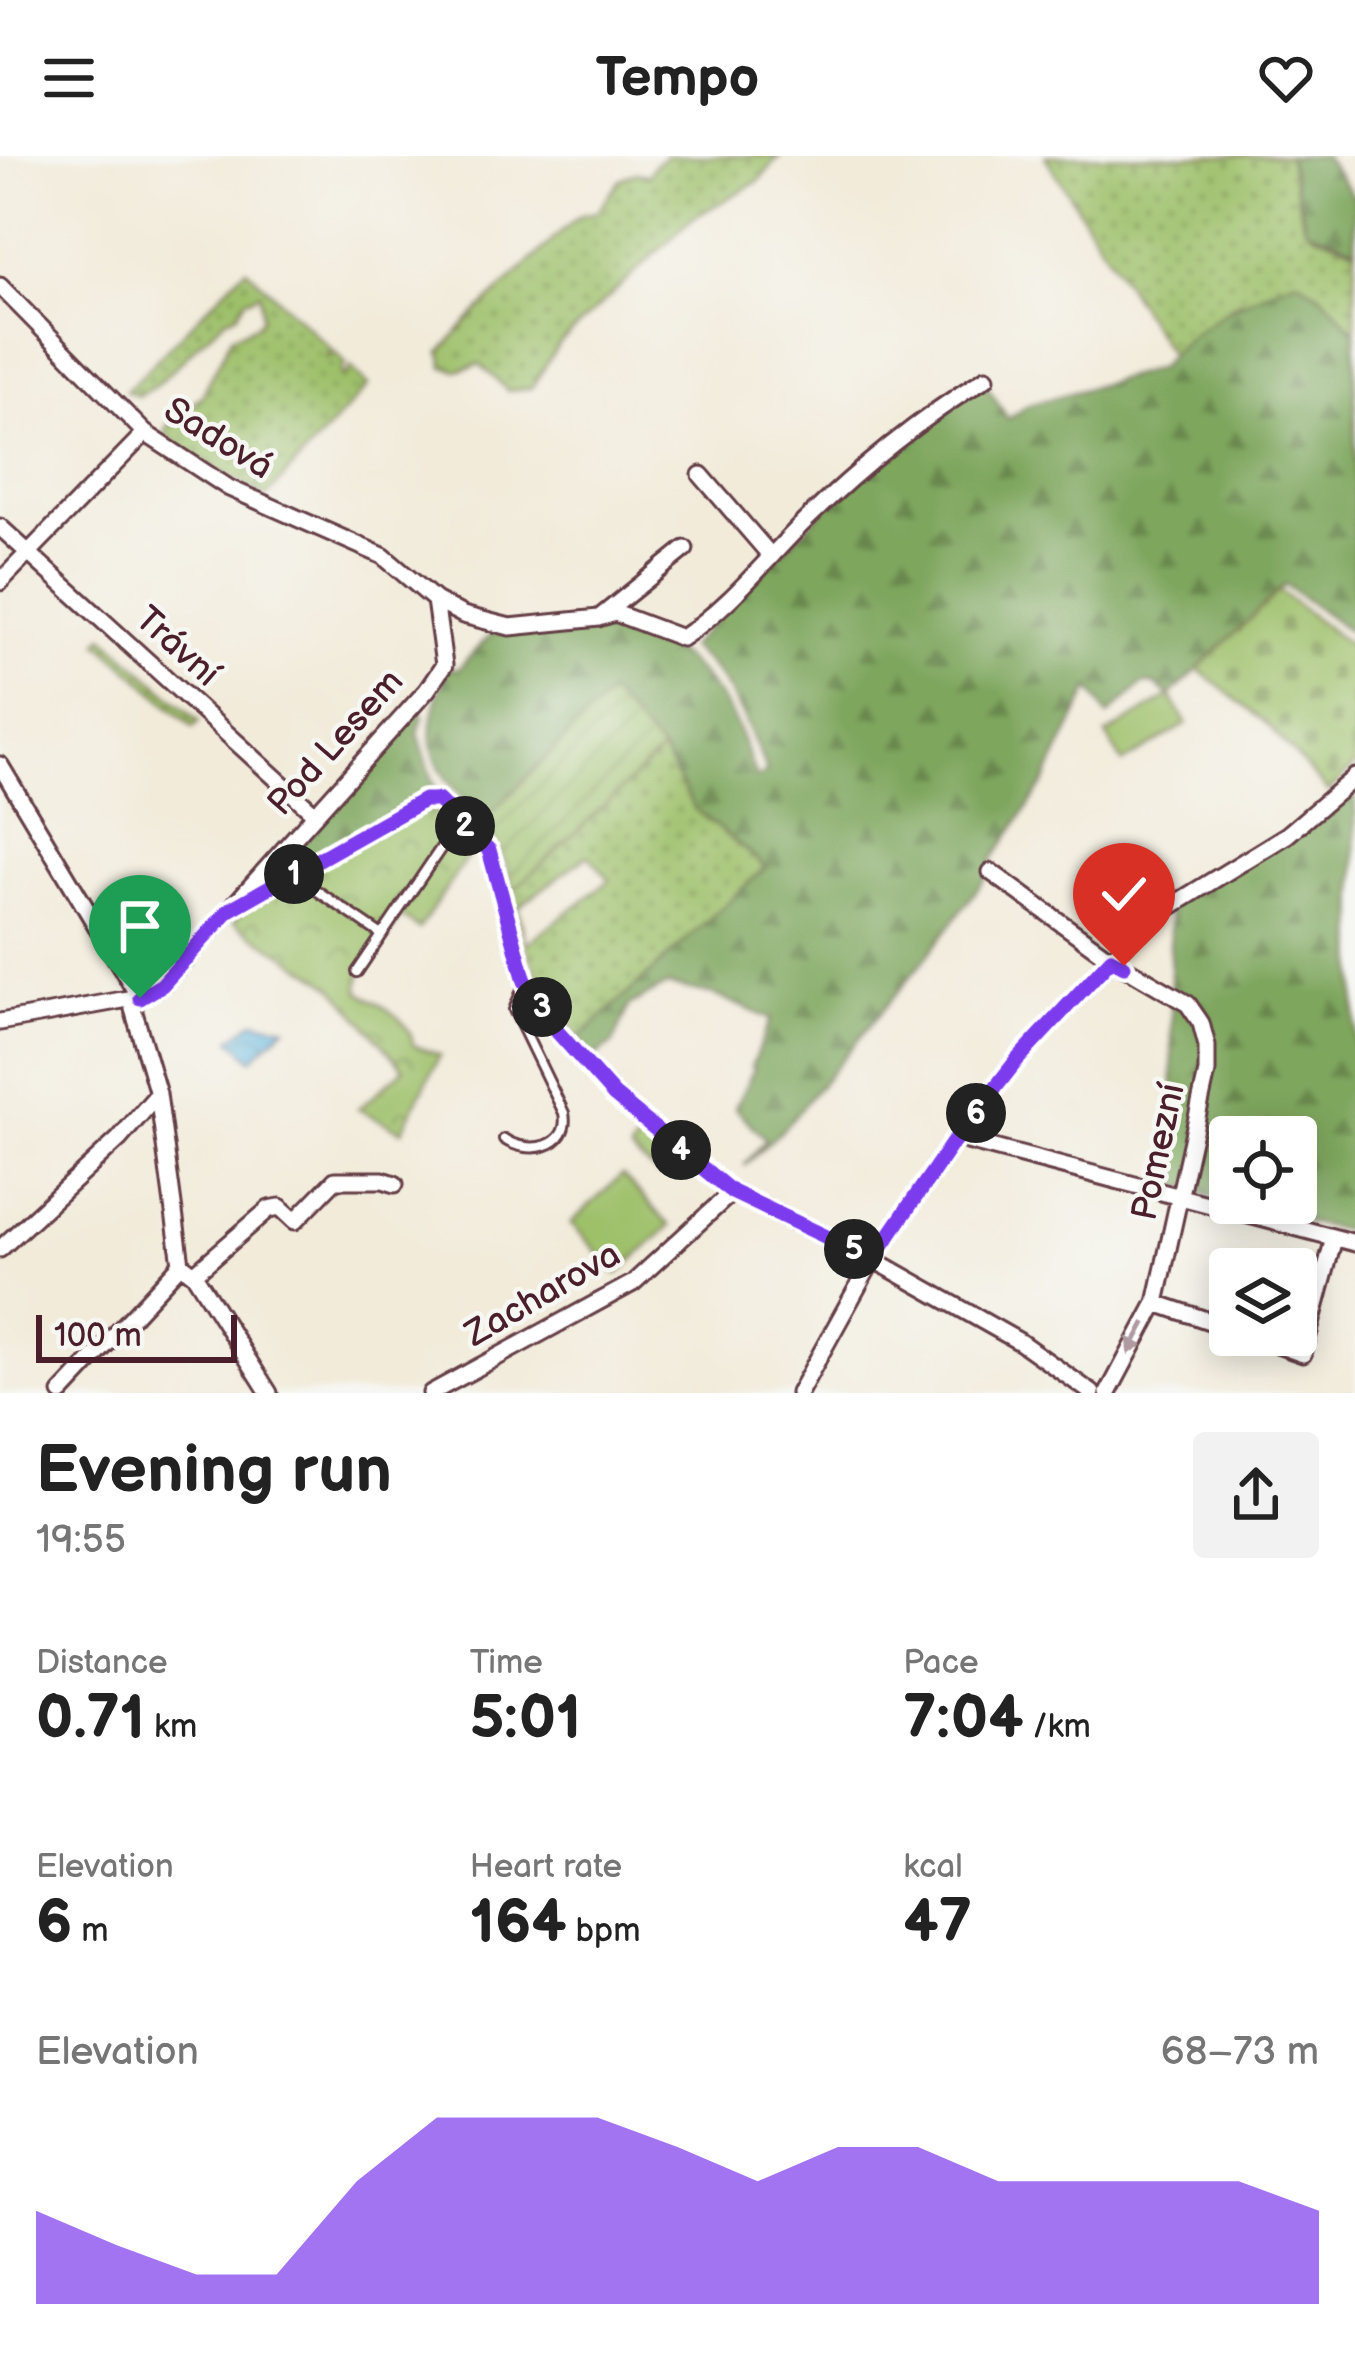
<!DOCTYPE html>
<meta charset="utf-8">
<style>
:root{--surface:#fff;--page:#f2f2f2;--text:#222;--muted:#767676;--accent:#7c3aed}
body{margin:0;font-family:"Balsamiq Sans",sans-serif;background:var(--page);color:var(--text);height:100vh;display:flex;flex-direction:column;font-size:45px;white-space:nowrap}
*{box-sizing:border-box;margin:0}
p{font-size:39px;color:var(--muted)}
.icon{flex:none;width:66px;height:66px;fill:none;stroke:currentColor;stroke-width:2;stroke-linecap:round;stroke-linejoin:round}
.map{position:relative;height:1237px;overflow:hidden}
.drawer{display:flex;flex-direction:column;background:var(--surface);flex:1}
.drawer>*{flex:none}
.controls{position:absolute;left:1209px;top:960px;display:grid;gap:24px}
.controls a{display:grid;place-items:center;width:108px;height:108px;border-radius:12px;background:var(--surface);box-shadow:0 6px 30px #0003;font-size:60px}
.scale{position:absolute;left:36px;bottom:30px;width:201px;box-sizing:border-box;padding-left:12px;border:6px solid #4a1f2b;border-top:0;font-size:33px;line-height:42px;white-space:nowrap;color:#4a1f2b;-webkit-text-stroke:9px #f6f6f2;paint-order:stroke}
.pin{position:absolute;display:grid;place-items:center;width:102px;height:102px;color:#fff;margin:-123px -51px;border-radius:50% 50% 50% 0;rotate:-45deg;box-shadow:0 0 12px #0007}
.pin .icon{rotate:45deg}
.km{position:absolute;width:60px;height:60px;margin:-30px;border-radius:50%;background:#222;color:#fff;font-size:33px;line-height:60px;text-align:center}
.round{display:grid;place-items:center;flex:none;width:126px;height:126px;border-radius:12px;background:var(--page)}
.summary{display:flex;align-items:center;justify-content:space-between;height:204px;padding:0 36px}
h1{font-size:66px;font-weight:600;line-height:90px}
.stats{display:grid;grid-template-columns:repeat(3,1fr);gap:18px;height:204px;padding:12px 36px}
.stats div{display:grid;align-content:center}
.stats b{font-size:60px;font-weight:600}
.stats small{font-size:33px;font-weight:400}
.stats p{font-size:33px}
.chart{height:336px;padding:24px 36px}
.chart p{display:flex;justify-content:space-between}
.chart svg{width:100%;height:216px;margin-top:12px;fill:var(--accent);opacity:.7}
header{display:flex;justify-content:space-between;align-items:center;height:156px;padding:0 36px;background:var(--surface);font-size:54px;font-weight:600}
.map>svg:first-child{display:block}
.grass{fill:url(#grass-dots);stroke:#74704a;stroke-width:3;fill-rule:evenodd}
.forest{fill:url(#forest-firs);stroke:#646244;stroke-width:3;fill-rule:evenodd}
.cemetery{fill:url(#cemetery-stones);stroke:#74704a;stroke-width:3}
.park{fill:url(#park-crowns);stroke:#74704a;stroke-width:3}
.garden{fill:url(#garden-furrows);stroke:#74704a;stroke-width:3}
.pitch{fill:#9dc069;stroke:#74704a;stroke-width:3}
.water{fill:url(#water-waves);stroke:#566b85;stroke-width:3}
.lines{fill:none;stroke-linecap:round;stroke-linejoin:round}
.lane-casing{stroke:#633e45;stroke-width:14}
.street-casing{stroke:#633e45;stroke-width:21}
.lane{stroke:#fff;stroke-width:8}
.street{stroke:#fff;stroke-width:15}
.oneway{fill:#ae9aa0}
.route-casing{stroke:#fff;stroke-width:24}
.route{stroke:#7c3aed;stroke-width:15}
.labels{text-anchor:middle;dominant-baseline:central;stroke-width:9;stroke-linejoin:round;paint-order:stroke}
.street-label{font-size:36px;fill:#4a1f2b;stroke:#f6f6f2}
</style>
<header><svg class="icon" aria-label="menu" viewBox="0 0 24 24"><path d="M4 6h16M4 12h16M4 18h16"/></svg>Tempo<svg class="icon" aria-label="heart" viewBox="0 0 24 24"><path d="M12 20l-8-8c-3-5 5-10 8-4 3-6 11-1 8 4z"/></svg></header>
<div class="map">
<svg width="1355" height="1237" viewBox="0 0 1355 1237">
<defs>
<pattern id="grass-dots" width="8" height="8" patternUnits="userSpaceOnUse" patternTransform="scale(3)"><rect width="8" height="8" fill="#9dc069"/><path d="M2 2h.1M6 6h.1" fill="none" stroke="#829b57" stroke-width="1.8" stroke-linecap="round"/></pattern>
<pattern id="forest-firs" width="22" height="20" patternUnits="userSpaceOnUse" patternTransform="scale(3)"><rect width="22" height="20" fill="#7ea65d"/><path d="M5 1l3.5 6h-7zM16 11l3.5 6h-7z" fill="#69874d"/></pattern>
<pattern id="cemetery-stones" width="16" height="16" patternUnits="userSpaceOnUse" patternTransform="scale(3)"><rect width="16" height="16" fill="#9dc069"/><path d="M2 7V4a2 2 0 0 1 4 0v3zM10 15v-3a2 2 0 0 1 4 0v3z" fill="#829b57"/></pattern>
<pattern id="park-crowns" width="20" height="18" patternUnits="userSpaceOnUse" patternTransform="scale(3)"><rect width="20" height="18" fill="#9dc069"/><path d="M2 6a3 3 0 1 1 6 0M12 15a3 3 0 1 1 6 0" fill="none" stroke="#829b57"/></pattern>
<pattern id="garden-furrows" width="10" height="10" patternUnits="userSpaceOnUse" patternTransform="scale(3)"><rect width="10" height="10" fill="#9dc069"/><path d="M-1 1l2-2M0 10L10 0M9 11l2-2" fill="none" stroke="#829b57"/></pattern>
<pattern id="water-waves" width="16" height="10" patternUnits="userSpaceOnUse" patternTransform="scale(3)"><rect width="16" height="10" fill="#63b7df"/><path d="M0 5q4-4 8 0t8 0" fill="none" stroke="#5494b5"/></pattern>
</defs>
<rect width="100%" height="100%" fill="#f6f6f2"/>
<filter id="ink" filterUnits="userSpaceOnUse"><feTurbulence type="fractalNoise" baseFrequency=".00833" numOctaves="2"/><feDisplacementMap in="SourceGraphic" scale="24" xChannelSelector="R" yChannelSelector="G"/><feConvolveMatrix kernelMatrix="1 2 1 2 8 2 1 2 1" color-interpolation-filters="sRGB"/></filter>
<filter id="wash" filterUnits="userSpaceOnUse"><feTurbulence type="fractalNoise" baseFrequency=".004" numOctaves="4" result="noise"/><feDisplacementMap in="SourceGraphic" scale="48" xChannelSelector="R" yChannelSelector="G"/><feGaussianBlur stdDeviation="2.7" result="paint"/><feColorMatrix in="noise" values="0 0 0 0 0 0 0 0 0 0 0 0 0 0 0 0 0 1.4 0 .05"/><feComposite in="paint" operator="in"/></filter>
<g filter="url(#wash)">
<rect width="100%" height="100%" fill="#f2ebda"/>
<path class="grass" d="M666 0H780L759 25 693 62 559 188 531 232 508 235 480 208 457 214 444 211 441 196 467 166 572 66 582 59 597 56 621 23 636 16 649 20 654 9Z
M1045 0H1288L1303 65 1313 77 1355 92V176L1240 145 1170 199Z
M246 112 331 193 325 203 334 196 345 207 340 217 346 220 350 211 368 230 266 341 188 296 165 277 169 267 202 240 232 180 258 168 262 161 260 137 245 144 238 157 225 163 155 230 138 240 126 235Z
M662 595 695 653 767 712 579 882C538 825 526 804 513 735ZM588 699 610 724 526 788 518 751Z"/>
<path class="forest" d="M1288 0H1324L1355 42V92L1306 72Z
M1296 123 1324 141 1355 176V479L1285 429 1170 540 1154 528H1143L1108 560 1090 532 1045 626 991 706 994 709 985 723 921 808 785 971 744 1010 766 983 735 952 754 913 751 911 771 863 715 839 667 829 629 850 613 888 592 902 579 882 766 711 695 653 662 595 609 538 484 665C426 608 419 588 448 510L457 514 492 477C599 477 659 448 728 554 742 574 746 601 757 622L767 616C748 570 730 522 689 491L840 337 983 224 1008 263 1028 249 1159 212C1192 168 1247 143 1296 123Z
M420 556 423 560 418 577 435 632 269 726 414 557Z
M1355 632V1077L1233 1050 1175 1027 1169 738 1327 659ZM1230 981H1296V1047H1230Z"/>
<path class="cemetery" d="M1279 435 1355 493V610L1328 636 1267 568 1198 513Z"/>
<path class="park" d="M418 655H446L476 688 419 773 401 760 360 821 359 835C380 850 411 862 413 889L440 899 402 975 358 953 404 913 333 830 233 766 245 753 289 729 309 712Z"/>
<path class="garden" d="M104 480 199 565 193 571 99 486Z
M609 538 662 595 513 735 507 711 484 665Z"/>
<path class="pitch" d="M1170 540 1187 568 1123 607 1106 579Z
M645 976 676 1002 660 1020 630 995Z
M622 1019 670 1070 618 1118 571 1067Z"/>
<path class="water" d="M254 865 286 871 252 903 231 883Z"/>
</g>
<g filter="url(#ink)">
<g class="lines">
<defs>
<path id="lane" d="M294 719 382 779
M357 816 445 686 449 656
M504 983C527 999 571 993 564 957L514 854 525 827"/>
<path id="street" d="M0 130 145 277 229 332 383 400 435 444 463 459 510 471 599 462 685 393
M701 319 771 400
M0 371 313 656
M0 426 145 277
M602 461 615 457 682 482C729 451 763 407 803 367 859 312 920 263 986 222
M0 609 139 841 133 853 158 938 181 1108 194 1118 269 1237
M991 716 1111 803 1188 848 1201 867 1207 890V916L1156 1147 1108 1237
M229 754 424 644H438L489 694 525 825 554 872 614 939 732 1036 873 1103 1020 1186 1092 1237
M0 866 139 841 162 829 427 534 444 509 435 444
M956 982 1355 1087
M0 1093 119 983 158 938
M194 1118 269 1053 280 1051 295 1065 335 1024H383L395 1028
M1156 1147 1230 1172
M1249 1179 1303 1198 1334 1082
M61 1237 181 1108
M431 1237 633 1127 732 1036
M799 1237 873 1103 956 982 1017 904 1147 765 1287 679 1355 621"/>
</defs>
<use href="#lane" class="lane-casing"/>
<use href="#street" class="street-casing"/>
<use href="#lane" class="lane"/>
<use href="#street" class="street"/>
</g>
<defs><path id="oneway-solid" d="M-6-.8H1V-3.2L6.5 0L1 3.2V.8H-6Z" transform="scale(3)"/></defs>
<use class="oneway" href="#oneway-solid" transform="translate(1137 1182) rotate(118)"/>
</g>
<g class="lines" filter="url(#ink)">
<defs>
<path id="route" d="M140 842 162 829 229 754 424 644H438L489 694 525 825 554 872 614 939 732 1036 873 1103 956 982 1017 904 1111 803 1124 810"/>
</defs>
<use href="#route" class="route-casing"/>
<use href="#route" class="route"/>
</g>
<g class="labels">
<g class="street-label">
<text transform="translate(218 283) rotate(32)">Sadová</text>
<text transform="translate(177 491) rotate(42)">Trávní</text>
<text transform="translate(336 587) rotate(-48)">Pod Lesem</text>
<text transform="translate(1159 996) rotate(-78)">Pomezní</text>
<text transform="translate(543 1139) rotate(-30)">Zacharova</text>
</g>
</g>
</svg>
<div class="controls">
<a><svg class="icon" aria-label="locate" viewBox="0 0 24 24"><circle cx="12" cy="12" r="6"/><path d="M12 2v4M12 18v4M2 12h4M18 12h4"/></svg></a>
<a><svg class="icon" aria-label="layers" viewBox="0 0 24 24"><path d="M12 4l9 5-9 5-9-5zM3 14l9 5 9-5"/></svg></a>
</div>
<div class="scale">100 m</div>
<div class="pin" style="left:140px;top:842px;background:#1e9e55"><svg class="icon" aria-label="arrive" viewBox="0 0 24 24"><path d="M6 21V4h12l-3 4 3 4H6"/></svg></div>
<div class="pin" style="left:1124px;top:810px;background:#d93025"><svg class="icon" aria-label="check" viewBox="0 0 24 24"><path d="M5 12l5 5 9-10"/></svg></div>
<b class="km" style="left:294px;top:718px">1</b>
<b class="km" style="left:465px;top:670px">2</b>
<b class="km" style="left:542px;top:851px">3</b>
<b class="km" style="left:681px;top:994px">4</b>
<b class="km" style="left:854px;top:1093px">5</b>
<b class="km" style="left:976px;top:957px">6</b>
</div>
<section class="drawer">
<div class="summary"><div><h1>Evening run</h1><p>19:55</p></div><a class="round"><svg class="icon" aria-label="share" viewBox="0 0 24 24"><path d="M12 15V3M7 8l5-5 5 5M5 13v7h14v-7"/></svg></a></div>
<div class="stats">
<div><p>Distance</p><b>0.71<small> km</small></b></div>
<div><p>Time</p><b>5:01</b></div>
<div><p>Pace</p><b>7:04<small> /km</small></b></div>
</div>
<div class="stats">
<div><p>Elevation</p><b>6<small> m</small></b></div>
<div><p>Heart rate</p><b>164<small> bpm</small></b></div>
<div><p>kcal</p><b>47</b></div>
</div>
<div class="chart"><p><span>Elevation</span>68–73 m</p>
<svg viewBox="0 0 160 44" preserveAspectRatio="none"><path d="M0 44V25L10 32L20 38L30 38L40 19L50 6L60 6L70 6L80 12L90 19L100 12L110 12L120 19L130 19L140 19L150 19L160 25V44z"/></svg>
</div>
</section>
